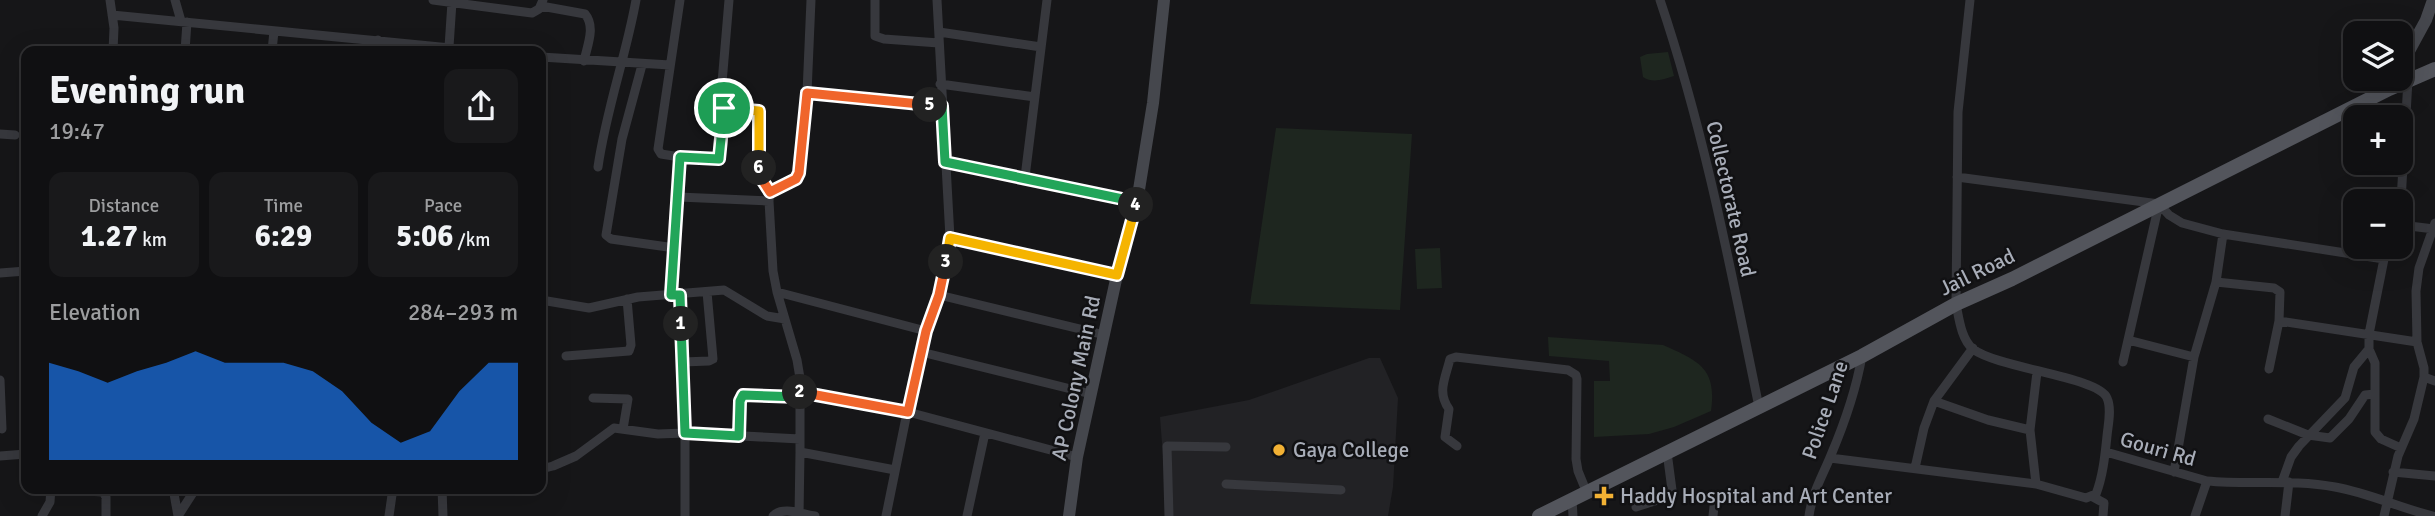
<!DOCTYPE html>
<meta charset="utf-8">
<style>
:root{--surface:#101012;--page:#19191b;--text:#f1f3f6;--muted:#9c9d9f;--line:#303032;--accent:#1a73e8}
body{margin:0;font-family:Signika,sans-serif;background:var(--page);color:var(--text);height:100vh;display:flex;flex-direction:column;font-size:26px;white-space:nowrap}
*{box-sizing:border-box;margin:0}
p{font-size:23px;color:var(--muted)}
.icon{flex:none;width:38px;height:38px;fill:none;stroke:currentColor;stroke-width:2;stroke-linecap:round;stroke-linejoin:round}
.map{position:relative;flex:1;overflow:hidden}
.side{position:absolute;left:21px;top:46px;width:525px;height:448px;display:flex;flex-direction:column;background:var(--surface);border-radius:14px;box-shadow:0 7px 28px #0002,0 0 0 2px var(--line)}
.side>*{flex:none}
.fabs{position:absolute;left:2343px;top:21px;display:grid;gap:14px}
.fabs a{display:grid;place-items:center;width:70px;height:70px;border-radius:14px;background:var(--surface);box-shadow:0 7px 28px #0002,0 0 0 2px var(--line);font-size:35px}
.pin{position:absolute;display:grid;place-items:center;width:60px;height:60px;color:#fff;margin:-30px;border:4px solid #fff;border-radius:50%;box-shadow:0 2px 7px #0007}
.km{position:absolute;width:35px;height:35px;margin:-18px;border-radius:50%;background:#222;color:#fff;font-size:19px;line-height:35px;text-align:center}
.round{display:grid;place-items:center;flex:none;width:74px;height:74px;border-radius:14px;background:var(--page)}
.summary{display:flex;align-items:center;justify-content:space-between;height:119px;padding:0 28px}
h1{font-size:38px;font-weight:700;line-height:52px}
.figures{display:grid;grid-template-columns:repeat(3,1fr);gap:10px;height:119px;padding:7px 28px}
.figures div{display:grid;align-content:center;border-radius:14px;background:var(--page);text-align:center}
.figures b{font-size:30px;font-weight:700}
.figures small{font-size:19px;font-weight:400}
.figures p{font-size:19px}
.chart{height:196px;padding:14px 28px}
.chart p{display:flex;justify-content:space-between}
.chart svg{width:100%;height:126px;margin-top:7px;fill:var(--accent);opacity:.7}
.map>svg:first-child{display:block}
.built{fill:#222225}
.green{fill:#1e261f}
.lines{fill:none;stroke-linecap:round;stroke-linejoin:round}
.street{stroke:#37383d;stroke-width:9}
.secondary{stroke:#45474d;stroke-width:12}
.primary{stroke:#53555c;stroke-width:14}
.split-1-casing{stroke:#fff;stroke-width:14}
.split-2-casing{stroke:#fff;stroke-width:14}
.split-3-casing{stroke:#fff;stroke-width:14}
.split-4-casing{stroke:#fff;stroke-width:14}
.split-5-casing{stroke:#fff;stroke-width:14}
.split-6-casing{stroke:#fff;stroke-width:14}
.split-7-casing{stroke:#fff;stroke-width:14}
.split-1{stroke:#22a559;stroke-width:9}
.split-2{stroke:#22a559;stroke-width:9}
.split-3{stroke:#f0652b;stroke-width:9}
.split-4{stroke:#f5b400;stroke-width:9}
.split-5{stroke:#22a559;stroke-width:9}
.split-6{stroke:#f0652b;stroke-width:9}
.split-7{stroke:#f5b400;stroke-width:9}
.poi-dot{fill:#f2b134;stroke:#111113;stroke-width:2.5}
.labels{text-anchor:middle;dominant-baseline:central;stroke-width:5;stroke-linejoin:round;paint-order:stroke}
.street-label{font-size:21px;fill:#a8adb8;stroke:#111113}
.poi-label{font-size:21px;fill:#a8adb8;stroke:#111113;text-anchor:start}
</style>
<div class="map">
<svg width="2435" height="516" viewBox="0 0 2435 516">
<rect width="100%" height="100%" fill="#161618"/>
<path class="built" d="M1369 358H1380L1398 398 1393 487 1388 516H1165V483L1160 417 1249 400Z"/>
<path class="green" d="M1668 52 1674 76C1664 79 1653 84 1643 77L1640 57 1647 54Z
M1276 128 1412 134 1400 310 1250 304Z
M1440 248 1442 288 1417 289 1415 249Z
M1548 337 1663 345C1699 361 1717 368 1711 411L1674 427 1649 434 1594 437V381H1610L1609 361 1549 356Z"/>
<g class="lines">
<path class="street" d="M110 0 114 28 113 51
M175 0 181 21
M433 0 532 13 539 9 543 0
M680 0 658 149 661 154 680 157
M729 0 722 83 724 108 756 110 760 114C760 144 752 165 770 192L769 201 773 271 777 292 797 360 800 378V452L895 470
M875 0V36L884 39 939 43
M1660 0C1705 133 1731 271 1759 407
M541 6 585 14C596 27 587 46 584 61
M112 15 481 51
M939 32 1041 47
M449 47 452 2
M185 51 187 22
M272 51 274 31
M375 51 378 40
M541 57 670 65
M642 65 622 139 606 235 611 239 675 248
M940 84 1035 97
M807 93 942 106
M0 134 15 135
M945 162 1137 202
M598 167C606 110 626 56 636 0
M1025 177 1047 0
M1957 177 2159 204 2169 215 2182 223 2223 234 2384 259 2388 247
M770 192 796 179 799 173 807 93 811 0
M679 197 769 201
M2401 201 2408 80
M2401 225 2434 229
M950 238 1117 275
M0 273 26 271
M2216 282 2274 288 2280 292 2279 321 2269 369
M777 292 926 331
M672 295 680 157 719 159 724 108
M680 295 685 433V516
M939 295 1105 335
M541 300 589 308 638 297 724 290 767 316 785 319
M2279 321 2417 342
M2128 340 2194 357
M2369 349 2375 363V432L2381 439 2401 448
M921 352 1091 394
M566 356 629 351 631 345 627 299
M683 362 709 361 713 359 707 292
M2123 362 2159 204
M2424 377 2435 381
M0 380 2 429
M801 391 908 412 1077 457
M593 398 628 399 623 429
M1934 401 1988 420 2030 430
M2268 419 2308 435 2330 438 2349 419 2365 395 2375 394
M739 436 740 401 743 395 801 397
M1457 446 1445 437 1449 409C1437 392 1445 379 1450 359L1456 357 1568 370 1576 375 1577 379 1576 459 1578 471 1587 493
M2106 452 2207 481 2195 516
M0 456 26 454
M1830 458 2036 484 2086 498 2096 494C2103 476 2105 455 2107 436 2108 425 2112 409 2107 398 2099 377 1997 368 1973 349 1961 339 1959 318 1956 304L1958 112 1970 0
M1915 468 1924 428 1934 401 1973 348
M541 469 553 466 576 456 614 428 658 434 685 433 800 439
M2174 472 2194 357 2216 282 2223 234
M2393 472 2435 476
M2207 481C2250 485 2293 479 2335 487 2369 493 2400 508 2433 516
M2282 482 2291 457 2299 446 2345 398 2354 367 2369 349V334L2384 259
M1226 484 1341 490
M2036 484 2030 430 2037 372
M173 488 178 516
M442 488 443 516
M51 489 103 492 106 497V516
M2093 497 2104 503 2103 516
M1572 499 1573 516
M1636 507 1664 498 1672 490 1667 452
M42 516 50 502 51 488
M178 516 196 488
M389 516 393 488
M773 516C782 506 802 514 815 516
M799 516 800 452
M886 516 913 383 926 331 939 295 950 238 937 0
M967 516 985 433
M1169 516 1167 446 1226 447
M1713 516 1715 497
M1809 516C1812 493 1823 475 1831 455 1845 422 1856 390 1862 356
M2285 516 2289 482
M2384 516 2398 456 2414 419 2424 377V368L2417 342 2416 291 2419 268 2435 223"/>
<path class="secondary" d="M2401 66 2426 20 2433 0
M1069 516 1077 457 1117 275 1137 202 1153 103 1164 0"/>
<path class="primary" d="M1539 516 1862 356 1956 304 2012 279 2389 89 2435 69"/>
</g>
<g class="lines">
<defs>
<path id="split-1" d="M681 324 680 295H671L680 157 719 159 724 108"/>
<path id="split-2" d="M681 324 685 433 739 436 740 401 743 395 800 397V392"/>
<path id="split-3" d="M800 392 908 412 926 331 939 295 946 262"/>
<path id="split-4" d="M946 262 950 238 1117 275 1136 205"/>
<path id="split-5" d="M930 105 942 106 945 162 1137 202 1136 205"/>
<path id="split-6" d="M759 168 761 178 770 192 796 179 799 173 807 93 930 105"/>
<path id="split-7" d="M724 108 759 111V168"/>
</defs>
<use href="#split-1" class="split-1-casing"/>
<use href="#split-2" class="split-2-casing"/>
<use href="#split-3" class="split-3-casing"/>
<use href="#split-4" class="split-4-casing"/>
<use href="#split-5" class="split-5-casing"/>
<use href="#split-6" class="split-6-casing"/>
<use href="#split-7" class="split-7-casing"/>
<use href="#split-1" class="split-1"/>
<use href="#split-2" class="split-2"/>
<use href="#split-3" class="split-3"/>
<use href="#split-4" class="split-4"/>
<use href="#split-5" class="split-5"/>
<use href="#split-6" class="split-6"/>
<use href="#split-7" class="split-7"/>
</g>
<g class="poi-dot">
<circle cx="1279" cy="450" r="7"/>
<path d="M1600.5 485.5h7v7h7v7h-7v7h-7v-7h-7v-7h7z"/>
</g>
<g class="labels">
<g class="street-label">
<text transform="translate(1731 199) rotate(77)">Collectorate Road</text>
<text transform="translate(1977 272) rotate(-26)">Jail Road</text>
<text transform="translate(1076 378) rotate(-78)">AP Colony Main Rd</text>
<text transform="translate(1825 410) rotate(-71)">Police Lane</text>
<text transform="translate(2158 449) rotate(16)">Gouri Rd</text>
</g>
<g class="poi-label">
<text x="1293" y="450">Gaya College</text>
<text x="1620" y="496">Haddy Hospital and Art Center</text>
</g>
</g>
</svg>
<div class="fabs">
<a><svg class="icon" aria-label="layers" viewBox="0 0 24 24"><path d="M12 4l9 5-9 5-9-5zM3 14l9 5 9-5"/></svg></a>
<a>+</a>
<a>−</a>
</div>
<div class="pin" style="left:724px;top:108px;background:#1e9e55"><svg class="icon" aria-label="arrive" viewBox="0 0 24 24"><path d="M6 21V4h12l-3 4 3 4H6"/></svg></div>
<b class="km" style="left:681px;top:324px">1</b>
<b class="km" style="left:800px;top:392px">2</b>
<b class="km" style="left:946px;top:262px">3</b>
<b class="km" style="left:1136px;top:205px">4</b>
<b class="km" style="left:930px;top:105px">5</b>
<b class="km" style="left:759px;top:168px">6</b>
<section class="side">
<div class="summary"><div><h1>Evening run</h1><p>19:47</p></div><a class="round"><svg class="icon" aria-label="share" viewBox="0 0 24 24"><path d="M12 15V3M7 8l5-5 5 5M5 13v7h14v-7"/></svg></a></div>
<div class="figures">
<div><p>Distance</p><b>1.27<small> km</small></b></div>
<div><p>Time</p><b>6:29</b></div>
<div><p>Pace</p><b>5:06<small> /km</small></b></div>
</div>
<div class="chart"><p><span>Elevation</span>284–293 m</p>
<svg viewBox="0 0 160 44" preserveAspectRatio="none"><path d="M0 44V10L10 13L20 17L30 13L40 10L50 6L60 10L70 10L80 10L90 13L100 20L110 31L120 38L130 34L140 20L150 10L160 10V44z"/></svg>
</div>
</section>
</div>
